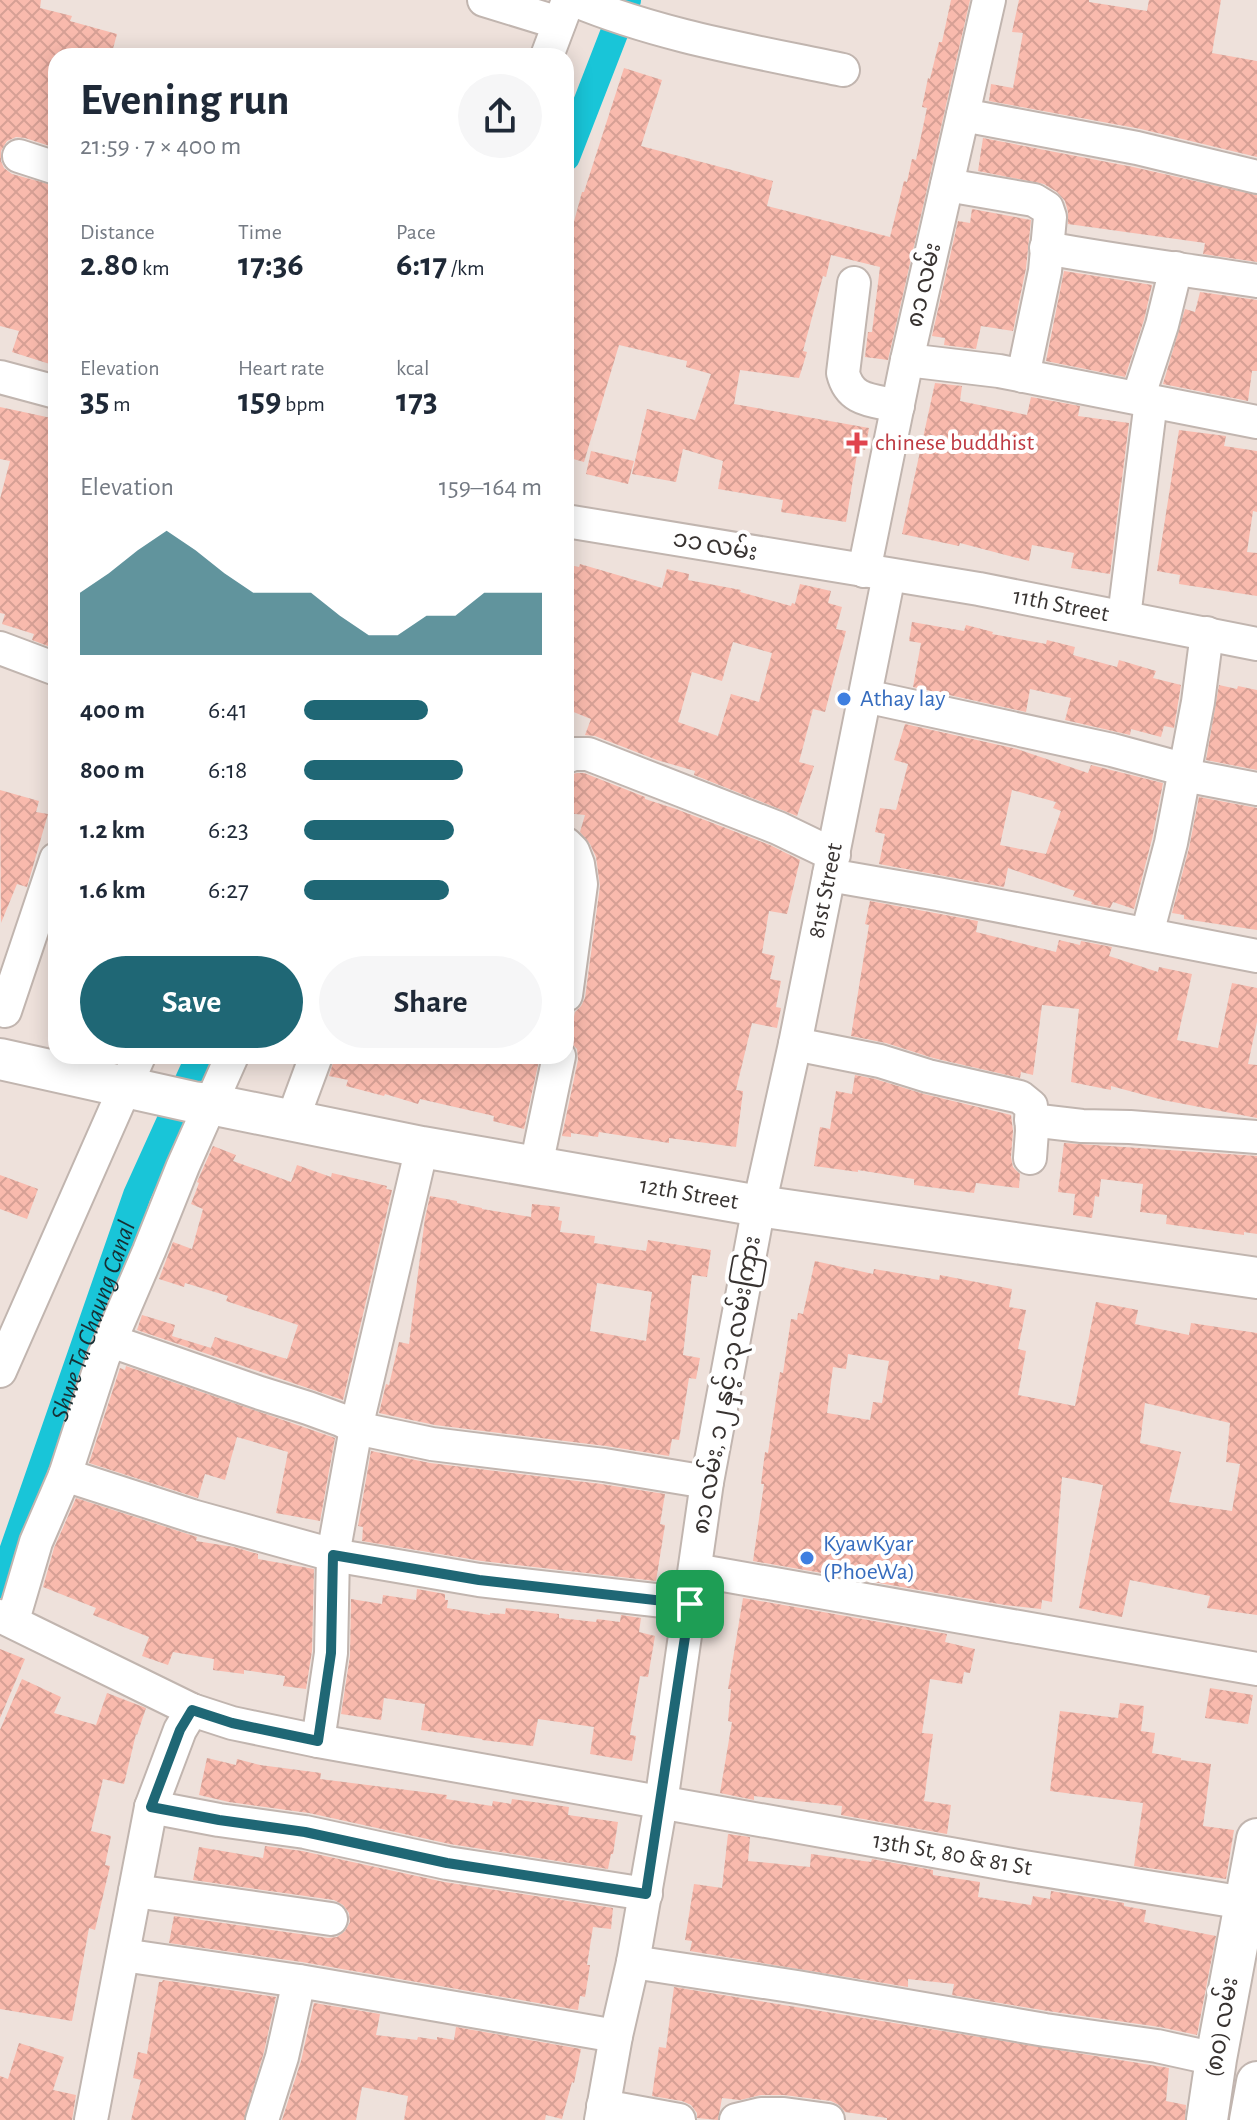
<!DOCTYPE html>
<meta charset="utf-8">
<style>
:root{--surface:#fff;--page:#f6f6f7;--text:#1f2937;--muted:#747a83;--accent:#1f6775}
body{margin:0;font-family:"Alegreya Sans","Noto Sans Myanmar",sans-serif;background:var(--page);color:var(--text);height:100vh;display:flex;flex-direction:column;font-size:30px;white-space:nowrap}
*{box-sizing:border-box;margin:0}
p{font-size:26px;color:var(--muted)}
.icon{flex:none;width:44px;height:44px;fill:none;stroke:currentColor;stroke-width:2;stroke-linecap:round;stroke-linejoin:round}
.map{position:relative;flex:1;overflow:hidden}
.panel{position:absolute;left:48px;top:48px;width:526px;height:1016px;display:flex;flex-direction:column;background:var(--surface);border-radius:24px;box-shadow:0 4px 20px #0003}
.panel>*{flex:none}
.pin{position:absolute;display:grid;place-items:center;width:68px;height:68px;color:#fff;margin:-34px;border-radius:16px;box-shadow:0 4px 12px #0006}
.round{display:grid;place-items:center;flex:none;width:84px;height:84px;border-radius:42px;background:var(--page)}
.overview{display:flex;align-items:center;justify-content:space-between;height:136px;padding:0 32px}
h1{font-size:44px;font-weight:700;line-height:60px}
.figures{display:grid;grid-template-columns:repeat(3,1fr);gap:12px;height:136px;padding:8px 32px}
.figures div{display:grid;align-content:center}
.figures b{font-size:34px;font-weight:700}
.figures small{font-size:22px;font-weight:400}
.figures p{font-size:22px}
.chart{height:224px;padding:16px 32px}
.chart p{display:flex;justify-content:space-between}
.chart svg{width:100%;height:144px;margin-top:8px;fill:var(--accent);opacity:.7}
.primary-button{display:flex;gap:16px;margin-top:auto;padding:16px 32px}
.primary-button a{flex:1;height:92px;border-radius:48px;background:var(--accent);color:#fff;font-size:32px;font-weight:700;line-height:92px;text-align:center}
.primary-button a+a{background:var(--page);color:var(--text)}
ul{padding:0 32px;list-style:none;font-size:26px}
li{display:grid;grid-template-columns:128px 96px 1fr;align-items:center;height:60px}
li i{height:20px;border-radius:10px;background:var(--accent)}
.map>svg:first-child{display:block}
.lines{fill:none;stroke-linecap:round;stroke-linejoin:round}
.canal{stroke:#19c5d8;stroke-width:28}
.building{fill:url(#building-cross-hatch);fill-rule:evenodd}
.minor-casing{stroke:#c1b5af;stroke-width:36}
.major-casing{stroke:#c1b5af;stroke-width:44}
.minor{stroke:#fff;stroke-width:32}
.major{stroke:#fff;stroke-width:40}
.route-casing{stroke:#fff;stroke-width:16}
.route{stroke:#1f6775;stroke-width:10}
.health-dot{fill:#e0444e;stroke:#fff;stroke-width:3}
.shop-dot{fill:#3f7fe0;stroke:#fff;stroke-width:3}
.labels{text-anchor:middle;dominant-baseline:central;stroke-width:8;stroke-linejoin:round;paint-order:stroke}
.street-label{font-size:24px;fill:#383331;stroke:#fff}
.health-label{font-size:24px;fill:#be3a42;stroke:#fff;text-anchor:start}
.shop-label{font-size:24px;fill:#366cbe;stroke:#fff;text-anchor:start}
.water-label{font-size:26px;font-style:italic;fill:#172f33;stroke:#fff}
</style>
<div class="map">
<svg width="1257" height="2120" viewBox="0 0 1257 2120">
<defs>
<pattern id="building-cross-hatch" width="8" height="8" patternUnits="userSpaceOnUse" patternTransform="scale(2)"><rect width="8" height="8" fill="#f9baad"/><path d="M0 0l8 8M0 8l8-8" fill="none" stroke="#d6a095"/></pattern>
</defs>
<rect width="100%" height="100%" fill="#eee1db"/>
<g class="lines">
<g class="canal">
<path d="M566 157 627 0"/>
<path id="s1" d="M0 1589 137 1195 200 1056"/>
</g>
</g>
<path class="building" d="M0 0H41L40 8 72 16 70 21 117 34 111 56H56V148L25 138 16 137 7 141 1 151V161L4 168 12 174 56 186V366L12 352 19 331 0 326Z
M951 0H970L888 360 865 357 868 332H872L880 267 831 255 826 277 823 276 803 351 807 352 799 378 740 370 734 404 869 428 865 450 858 448 846 522 781 512 783 500 718 489 723 461 683 449 676 482 632 474 647 409 695 420 711 374 686 367 687 361 619 345 584 462 566 457V251L582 192H584L624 68 662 80 641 146 773 181 767 206 890 237 904 181 907 182 912 159 916 160 927 108 922 107 928 78 930 79 939 42H942Z
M1019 0H1089V2L1147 11 1149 0H1221L1212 53 1257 61V157L1141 129 989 101 991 84 1013 88 1023 33 1012 32Z
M983 138 1133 167 1257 195V262L1203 254 1205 243 1068 224V212L1065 201 1057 192 1044 184 978 171Z
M972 209 1031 220 1026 268 1013 331 981 326 976 349 944 345 945 338 932 336 958 221 970 223Z
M1064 271 1152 285 1144 320 1125 377 1046 361Z
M1200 292 1257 300V371H1252L1248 401 1163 384 1185 309 1195 312Z
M935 383 962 386 960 401 1027 415 1031 397 1080 406 1078 416 1129 423 1110 574 1071 568 1074 553 1032 545 1029 561 960 543 959 546 902 534Z
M0 407 56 419V649L32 640 34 634 2 624 5 614 0 613V499L10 461 0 459Z
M1179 430 1226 436 1224 446 1257 451V512L1253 511 1247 552 1257 553V596L1179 584 1180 575 1157 571Z
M591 451 634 461 628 484 586 474Z
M566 564 579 567 580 564 662 588 667 569 689 574 688 580 741 590 740 592 791 606 792 603 795 604 800 584 831 591 828 603 842 607 836 629 846 631 825 712 813 709 799 762 814 766 797 816 694 775 695 771 657 760 595 736 585 735 591 719 566 709ZM733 642 772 653 759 702 731 694 718 736 678 722 692 672 722 681Z
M912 622 964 631 966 625 993 632 992 634 1046 644 1047 640 1075 647 1073 655 1117 667 1119 660 1156 671 1153 678 1181 685 1174 728 1164 726 1161 737 1131 729 1130 735 1065 720 1071 698 1030 689 1026 712 913 687 921 643 909 641Z
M1219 685 1237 689 1238 686 1257 690V770L1206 760Z
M905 724 1017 749 1088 773 1091 765 1163 783 1152 839 1134 909 1113 902 1110 908 1091 904 1092 902 1073 896 1075 891 1008 868 1004 887 879 864 885 834 875 832 880 808 896 810 908 764 894 760ZM1012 790 1056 802 1053 808 1061 811 1046 854 1000 845Z
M577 773H584L645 797V799L676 809 770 845 800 860 787 914 769 911 762 953 775 956 770 979 781 981 776 1007 781 1008 777 1028 752 1023 736 1090 743 1091 736 1147 669 1138V1143L599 1132 598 1137 571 1133V1137L562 1136 578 1060 577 1049 569 1041 575 1012 581 1006 585 998 600 886 596 857 590 844 580 832 585 815 566 813V783L569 775Z
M0 790 39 801 36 812 48 814 27 887 17 884 1 923Z
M1199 797 1257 808V930L1184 919V915L1172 913 1189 848Z
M870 901 978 921 976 932 1056 952 1059 940 1080 945 1081 941 1112 947 1109 956 1158 972 1159 967 1192 974 1177 1040 1218 1048 1232 983 1257 988V1022L1248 1064 1257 1065V1118L1163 1100 1111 1086V1090L1071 1082 1079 1009 1042 1005 1033 1075 1021 1072 1020 1078 933 1058 886 1043 851 1036 869 925 865 924Z
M335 1056H421L443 1063 445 1056H540L524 1129 493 1121 494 1116 420 1099 418 1104 385 1094 384 1096 346 1086 348 1080 329 1076Z
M855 1075 875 1079 924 1094 1011 1115 1013 1131 1011 1157 1013 1167 1020 1174 1019 1188 976 1183 974 1193 914 1185V1179L858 1170V1172L814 1166 820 1127 830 1129 836 1091 852 1094Z
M1064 1143 1257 1156V1234L1244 1232V1235L1166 1224 1167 1215 1140 1212 1143 1184 1101 1179 1099 1197 1095 1196 1092 1218 1073 1215 1075 1194 1058 1192Z
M213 1146 236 1155 233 1161 291 1182 297 1165 331 1177 332 1173 387 1186 386 1189 392 1190 343 1400 137 1330 142 1315 175 1325 172 1336 211 1348 215 1337 287 1359 298 1325 226 1301 228 1296 185 1283 184 1287 159 1279 173 1242 192 1249 203 1209 191 1204 199 1183 197 1182Z
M0 1175 38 1189 27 1219 0 1209Z
M430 1196 457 1201V1203L482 1208V1209L531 1217 532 1204 560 1207 558 1220 562 1221 560 1232 595 1236 594 1243 646 1251 648 1240 711 1250 707 1277 692 1275 683 1355 700 1358 696 1379 689 1378 679 1440 672 1439 669 1456 606 1446 435 1425 379 1413 386 1384 389 1385 399 1342 409 1344 425 1218ZM597 1283 652 1292 646 1341 590 1331Z
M815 1261 873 1274 874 1269 939 1280 940 1275 1012 1289 1009 1307 1026 1310 1018 1349 1026 1351 1018 1395 1075 1406 1096 1302 1138 1310 1135 1324 1189 1335 1191 1323 1257 1333V1615L1207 1608 1210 1596 1130 1580 1122 1617 1079 1608 1103 1485 1062 1477 1052 1602 1042 1600 1041 1609 1005 1605 753 1561 764 1484H761L765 1452 768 1453 780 1372 783 1373 791 1319 797 1320 798 1313 803 1314ZM848 1354 889 1361 882 1403 873 1402 870 1420 827 1413 833 1367 846 1369ZM1145 1403 1230 1423 1226 1462 1240 1464 1232 1511 1169 1502 1181 1452 1140 1443Z
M126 1366 335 1438 320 1521 276 1513 288 1452 237 1437 225 1480 205 1474 198 1498 89 1463 120 1368 125 1370Z
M371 1451 430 1463 601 1484 665 1494 660 1524 665 1525 656 1581 482 1561 362 1541 363 1527 358 1526Z
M76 1498 197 1537 196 1541 234 1547 258 1554V1559L314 1569 312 1651 306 1689 283 1686 285 1676 244 1670V1674L213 1670 214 1659 173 1652 168 1665 142 1656 149 1637 93 1615 96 1608 43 1587 54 1548Z
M417 1589 445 1594V1600H448L447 1608 490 1615V1613L505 1614 506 1608 559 1614V1618L596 1622 597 1619 620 1622 621 1615 641 1618 639 1632 655 1636 648 1677 640 1676 630 1735 636 1736 632 1761 590 1754 594 1727 538 1719 533 1746 482 1740V1739L421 1730 425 1704 384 1698 381 1720 341 1714 350 1656 351 1599 382 1604 383 1595 416 1600Z
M743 1598 947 1634 945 1642 975 1649 970 1673 964 1672 962 1684 930 1679 922 1733 933 1734 924 1801 951 1805 947 1834 841 1815 842 1806 754 1796V1800L720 1793 732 1722 728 1721 731 1689H728Z
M0 1649 25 1659 0 1718Z
M22 1679 61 1697 54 1713 96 1725 107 1693 146 1708 137 1735 136 1734 124 1784 103 1779 91 1831 111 1836 105 1865 110 1866 95 1930 89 1928 72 2021 0 2009V1730Z
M1210 1688 1253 1695 1248 1724 1205 1718Z
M1120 1703 1144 1706 1141 1731 1155 1733 1152 1753 1181 1758V1760L1211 1764 1203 1826 1234 1830 1226 1879 1134 1866 1143 1803 1050 1791 1060 1711 1118 1718Z
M207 1758 236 1765 237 1759 260 1765 321 1773 320 1779 447 1795 446 1799 492 1806 493 1801 511 1804 512 1799 569 1807 568 1815 618 1822 613 1854H611L608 1869 450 1844 309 1813 229 1802 199 1795Z
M728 1834 750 1837 748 1861 810 1867 811 1854 871 1862 872 1859 933 1870V1875L980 1882 978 1897 1031 1905 1033 1896 1050 1899 1051 1891 1124 1903V1906L1146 1910 1144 1922 1216 1936 1197 2035 1160 2027 1048 2011 952 1995 954 1984 908 1979V1987L690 1951 692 1941 685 1940 694 1884 722 1888Z
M265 1846 302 1851 444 1882 613 1908 611 1929 593 1927 587 1965H590L585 1997 580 1996 578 2010 302 1962 169 1943 174 1916 328 1938 337 1937 345 1931 350 1922 349 1913 343 1905 334 1900 193 1880 199 1847 263 1858Z
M163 1980 276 1997 264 2052 244 2120H131L141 2080 133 2078 138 2052 147 2054 159 1982H162Z
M674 1987 1169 2068 1166 2101 1186 2105 1185 2120H887V2118L845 2112 839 2105 831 2101 784 2095H761L740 2100 722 2098 718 2120 697 2118V2113L691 2105 682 2101 652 2096 659 2047 666 2048Z
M314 2003 380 2014 376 2035 417 2040 418 2037 437 2040V2037L454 2040 456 2027 581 2049 574 2083 572 2082 562 2119 546 2115 545 2120H404L408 2096 362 2087 356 2120H282L301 2061Z
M19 2043 64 2057 53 2090 76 2095 72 2120H0V2076L8 2079Z"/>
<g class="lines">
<defs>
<g id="minor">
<path d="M484 0 559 23"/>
<path d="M574 0C660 36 753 51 843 70"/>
<path d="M547 56 567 3"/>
<path d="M963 115 1137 148 1257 177"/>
<path d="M19 156 56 168"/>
<path d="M947 185 1034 200 1047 208 1050 217 1045 271 1023 376"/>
<path d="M1046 248C1116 261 1187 270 1257 281"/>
<path d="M854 283 843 373C850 402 873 400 898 406"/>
<path d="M907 360 999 371 1257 422"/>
<path d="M0 377 56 392"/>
<path d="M1138 398 1162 325 1176 268"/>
<path id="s2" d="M566 521 979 589 1257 644"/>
<path d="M864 571 907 360 989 0"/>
<path d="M1124 617 1151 401"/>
<path d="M0 648 56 669"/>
<path d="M865 696 1112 750 1175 767 1184 775 1257 789"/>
<path d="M566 757 574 754H588L778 828 834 855"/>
<path d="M566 844 573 851 578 864 581 884 566 995"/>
<path d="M829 875 938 894 1257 956"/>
<path d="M1147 934 1171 843 1198 702 1207 633"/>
<path d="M5 1011 56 859"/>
<path d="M795 1044 880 1061 928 1076 1020 1097 1031 1106 1032 1131 1030 1158"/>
<path d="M1031 1120 1082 1126 1130 1127 1257 1137"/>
<path d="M292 1121 316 1056"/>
<path d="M536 1166 559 1056"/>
<path d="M111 1341 260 1393 308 1408 341 1420 356 1428 432 1444 604 1465 707 1482"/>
<path d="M0 1371 139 1056"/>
<path d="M65 1475 192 1516 333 1555 479 1580 690 1604"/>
<path d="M695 1570 1257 1669"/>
<path id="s3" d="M0 1616 192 1710 232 1723 318 1741 1012 1865 1257 1905"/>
<path d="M13 1620 36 1542 65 1475 103 1358 149 1251 183 1166 232 1056"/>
<path d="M318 1741 331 1653 333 1555 356 1428 422 1147"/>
<path d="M151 1807 219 1820 305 1832 447 1863 646 1894"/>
<path d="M135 1891 331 1919"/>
<path d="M123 1955 299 1981 616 2036"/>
<path d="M633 1962 797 1987 1045 2030 1157 2046 1216 2059"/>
<path d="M603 2106 679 2120"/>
<path d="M91 2120 151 1807 180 1730 192 1710"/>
<path d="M262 2120 282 2057 299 1981"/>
<path id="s4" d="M601 2120 616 2036 633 1962 661 1803 707 1482 759 1206 795 1044 889 575"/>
<path d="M736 2120 761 2114H784L828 2120"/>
</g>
<g id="major">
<path id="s5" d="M0 1059 193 1102 210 1104 422 1147 759 1206 1257 1278"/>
<path d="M1207 2120 1216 2059 1257 1839"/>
<path d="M1250 2120 1257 2082"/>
</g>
</defs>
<use href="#minor" class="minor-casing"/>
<use href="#major" class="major-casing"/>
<use href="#minor" class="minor"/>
<use href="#major" class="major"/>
</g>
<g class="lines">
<defs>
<path id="route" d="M333 1555 479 1580 690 1604 646 1894 447 1863 305 1832 219 1820 151 1807 180 1730 192 1710 232 1723 318 1741 331 1653Z"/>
</defs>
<use href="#route" class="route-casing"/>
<use href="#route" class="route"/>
</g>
<path class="health-dot" d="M853 431h8v8h8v8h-8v8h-8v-8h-8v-8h8z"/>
<g class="shop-dot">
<circle cx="844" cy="699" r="8"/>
<circle cx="807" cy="1558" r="8"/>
</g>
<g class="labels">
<g class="street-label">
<text transform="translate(924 285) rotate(-77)">၈၁ လမ်း</text>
<text transform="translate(715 546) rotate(10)">၁၁ လမ်း</text>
<text stroke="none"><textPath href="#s2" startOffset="502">11th Street</textPath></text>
<text stroke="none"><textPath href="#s4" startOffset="1250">81st Street</textPath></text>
<text stroke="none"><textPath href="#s5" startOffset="702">12th Street</textPath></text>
<text transform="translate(727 1385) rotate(-80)">၈၁ လမ်း, ၁၂ နှင့် ၁၃ လမ်းကြား</text>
<text stroke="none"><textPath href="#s3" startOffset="988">13th St, 80 &amp; 81 St</textPath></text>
<text transform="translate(1222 2027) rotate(-80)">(၈၀) လမ်း</text>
</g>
<g class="health-label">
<text x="875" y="443">chinese buddhist</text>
</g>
<g class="shop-label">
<text x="860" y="699">Athay lay</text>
<text x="823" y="1544">KyawKyar<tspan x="823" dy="28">(PhoeWa)</tspan></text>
</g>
<g class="water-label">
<text stroke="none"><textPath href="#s1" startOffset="284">Shwe Ta Chaung Canal</textPath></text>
</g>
</g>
</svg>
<div class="pin" style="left:690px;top:1604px;background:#1e9e55"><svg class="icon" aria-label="arrive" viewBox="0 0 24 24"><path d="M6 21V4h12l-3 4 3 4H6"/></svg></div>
<section class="panel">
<div class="overview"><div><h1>Evening run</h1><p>21:59 · 7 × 400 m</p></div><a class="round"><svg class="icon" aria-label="share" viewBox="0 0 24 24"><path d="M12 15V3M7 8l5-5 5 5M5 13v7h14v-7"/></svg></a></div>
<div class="figures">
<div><p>Distance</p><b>2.80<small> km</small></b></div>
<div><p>Time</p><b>17:36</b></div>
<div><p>Pace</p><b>6:17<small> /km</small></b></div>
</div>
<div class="figures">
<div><p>Elevation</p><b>35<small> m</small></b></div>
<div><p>Heart rate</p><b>159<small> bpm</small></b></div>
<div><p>kcal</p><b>173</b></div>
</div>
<div class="chart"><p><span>Elevation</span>159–164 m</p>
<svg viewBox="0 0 160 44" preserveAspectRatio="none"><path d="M0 44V25L10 19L20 12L30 6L40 12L50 19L60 25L70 25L80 25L90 32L100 38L110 38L120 32L130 32L140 25L150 25L160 25V44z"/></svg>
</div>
<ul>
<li><b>400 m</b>6:41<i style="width:52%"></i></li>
<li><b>800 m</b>6:18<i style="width:67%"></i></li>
<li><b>1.2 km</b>6:23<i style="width:63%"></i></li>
<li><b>1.6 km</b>6:27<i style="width:61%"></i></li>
</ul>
<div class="primary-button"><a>Save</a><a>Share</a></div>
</section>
</div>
